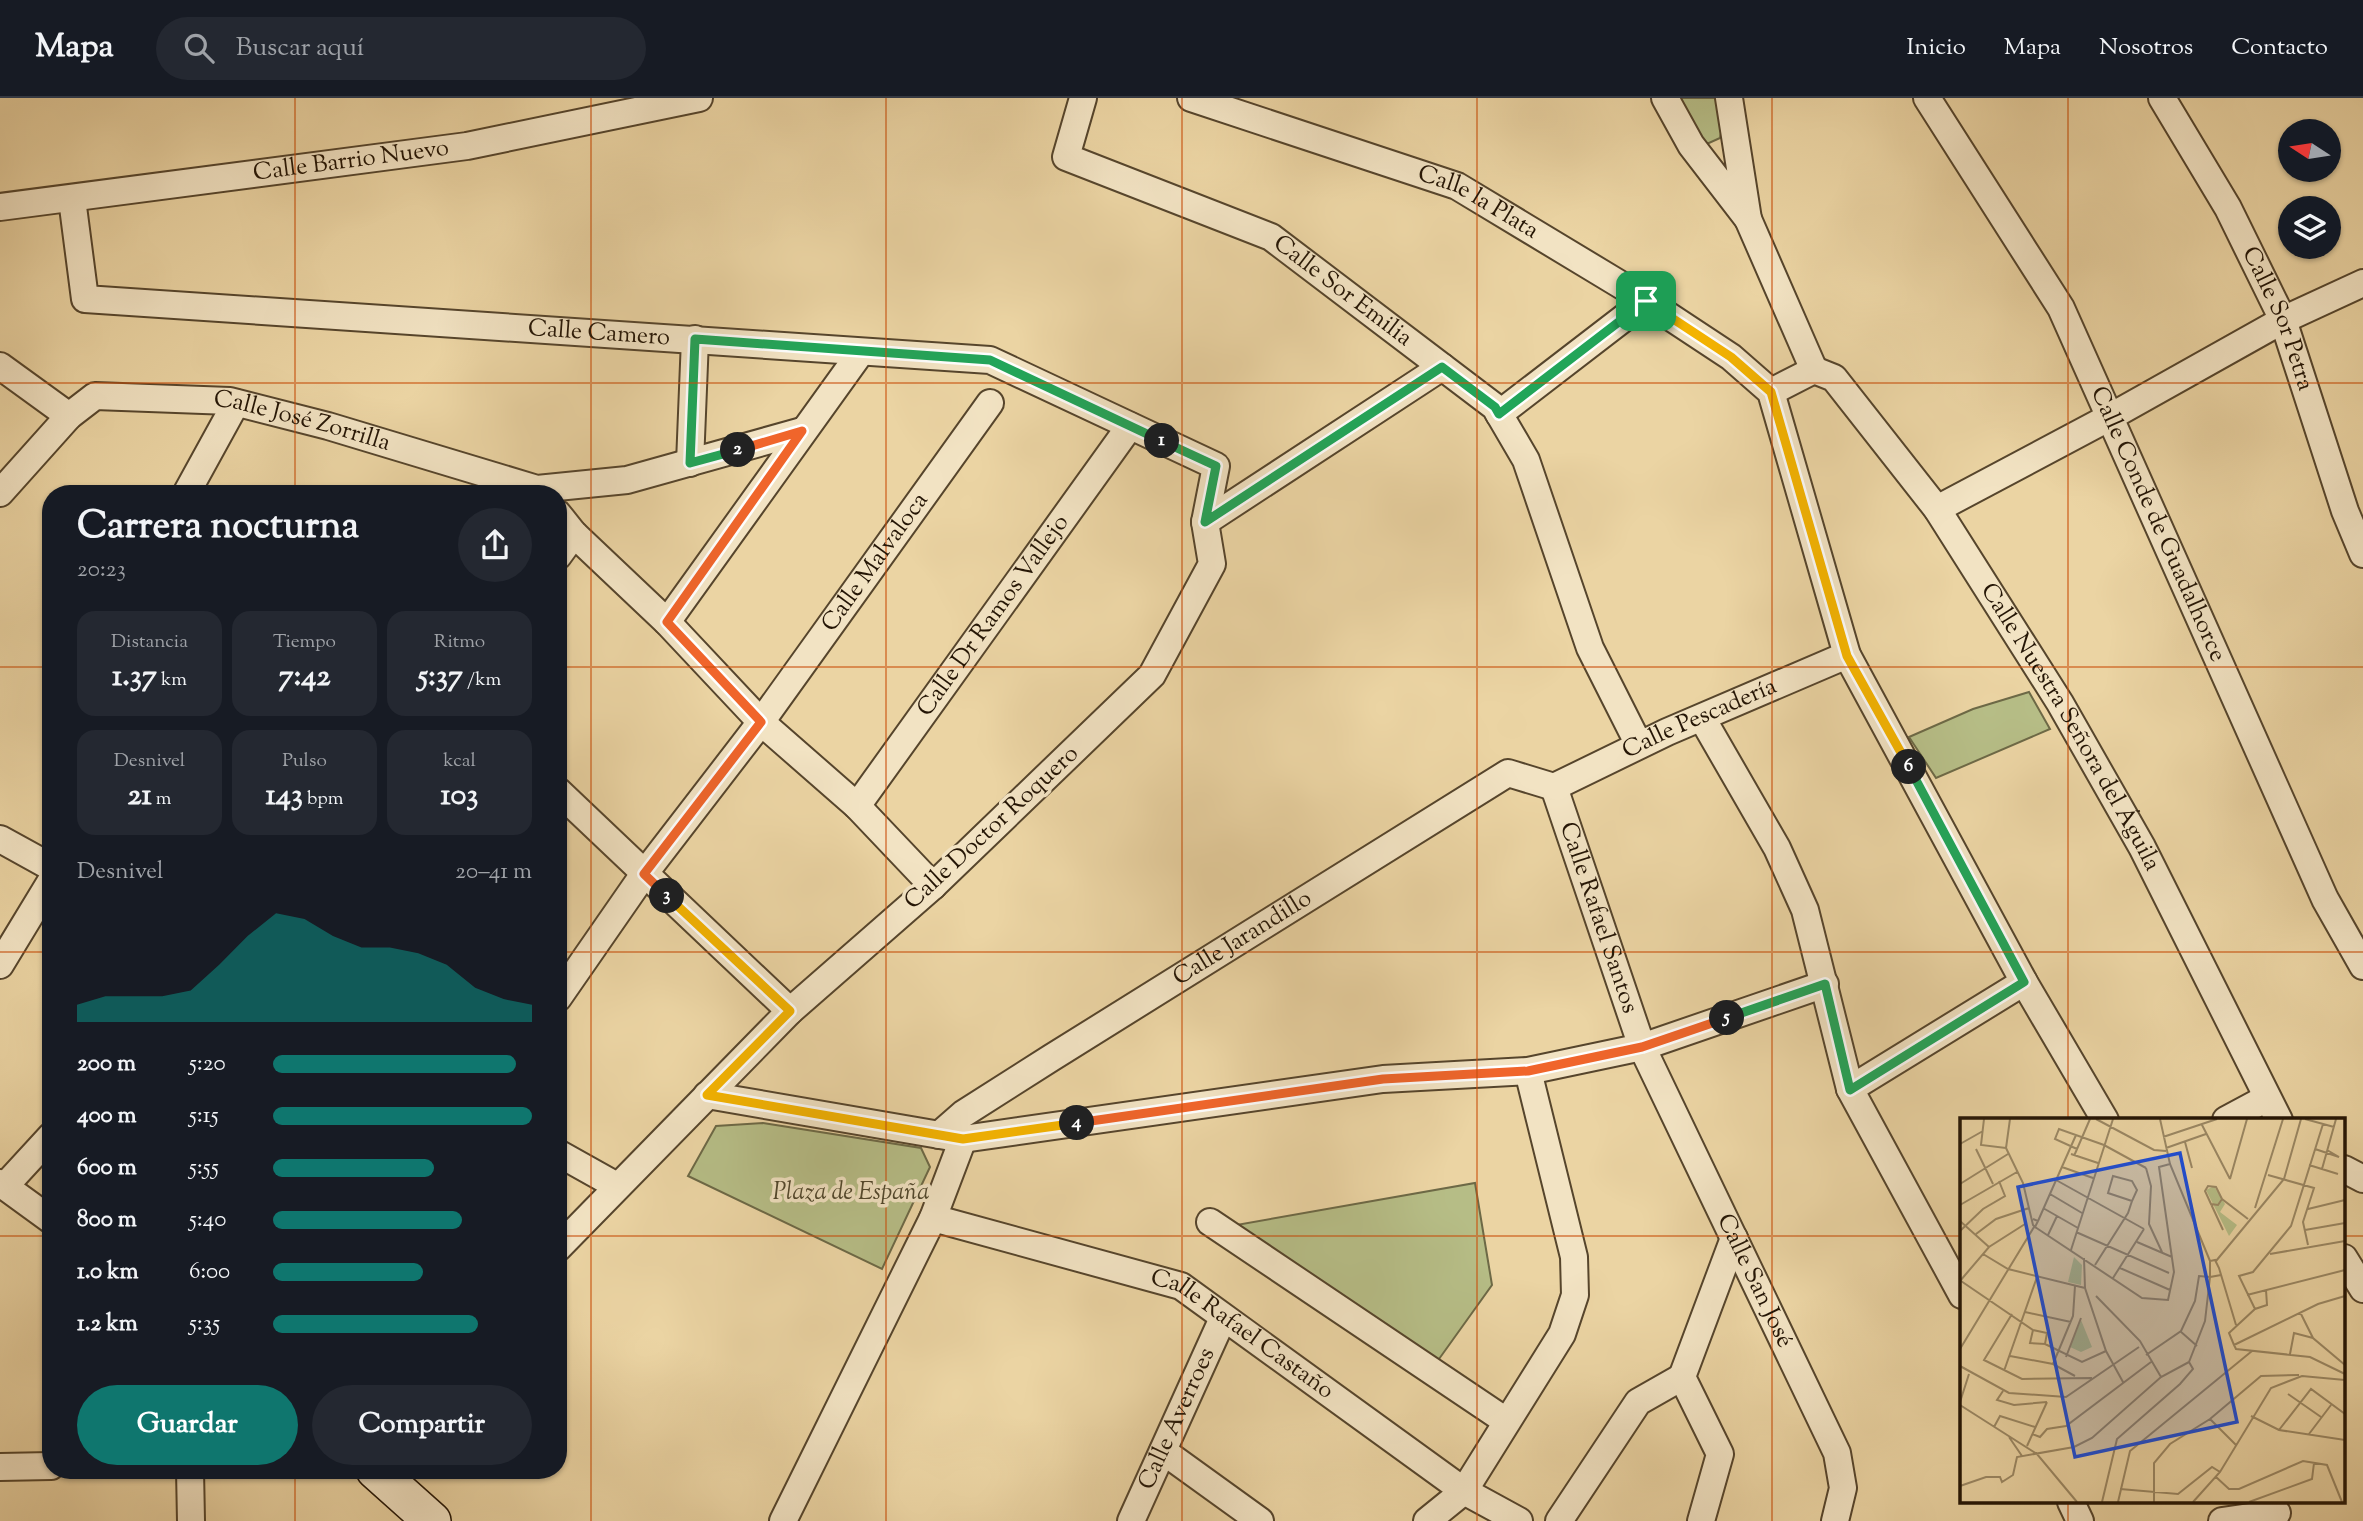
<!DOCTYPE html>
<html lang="es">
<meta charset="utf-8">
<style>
:root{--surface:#171b24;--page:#242831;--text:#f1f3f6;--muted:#9ea1a6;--line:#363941;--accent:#0f766e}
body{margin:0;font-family:"Sorts Mill Goudy",serif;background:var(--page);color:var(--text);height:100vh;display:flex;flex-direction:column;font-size:26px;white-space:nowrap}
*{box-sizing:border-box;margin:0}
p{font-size:23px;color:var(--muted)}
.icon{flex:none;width:38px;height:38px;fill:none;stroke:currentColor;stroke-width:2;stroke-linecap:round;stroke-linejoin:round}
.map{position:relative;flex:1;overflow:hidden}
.side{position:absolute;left:42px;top:387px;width:525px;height:994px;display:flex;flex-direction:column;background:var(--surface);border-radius:28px;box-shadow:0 2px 5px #0004}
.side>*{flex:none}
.needle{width:46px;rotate:282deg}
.buttons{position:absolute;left:2278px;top:21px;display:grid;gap:14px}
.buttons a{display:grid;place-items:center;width:63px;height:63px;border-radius:50%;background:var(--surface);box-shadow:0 2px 5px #0004;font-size:35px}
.pin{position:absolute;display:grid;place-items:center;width:60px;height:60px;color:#fff;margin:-30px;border-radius:14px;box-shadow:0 4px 10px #0006}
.km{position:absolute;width:35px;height:35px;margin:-18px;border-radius:50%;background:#222;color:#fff;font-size:19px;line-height:35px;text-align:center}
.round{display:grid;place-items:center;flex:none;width:74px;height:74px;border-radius:37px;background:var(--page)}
.summary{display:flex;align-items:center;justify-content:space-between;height:119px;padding:0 35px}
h1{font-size:38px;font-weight:800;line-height:52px}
.figures{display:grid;grid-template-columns:repeat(3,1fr);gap:10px;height:119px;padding:7px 35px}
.figures div{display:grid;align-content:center;border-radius:18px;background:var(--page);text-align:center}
.figures b{font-size:30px;font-weight:800}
.figures small{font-size:19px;font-weight:400}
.figures p{font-size:19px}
.chart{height:196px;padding:14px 35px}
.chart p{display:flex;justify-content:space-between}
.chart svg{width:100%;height:126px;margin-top:7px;fill:var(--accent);opacity:.7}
.primary-button{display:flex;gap:14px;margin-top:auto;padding:14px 35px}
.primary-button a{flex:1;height:80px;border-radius:42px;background:var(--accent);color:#fff;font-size:28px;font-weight:800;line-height:80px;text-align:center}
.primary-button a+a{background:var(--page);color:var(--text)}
ul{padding:0 35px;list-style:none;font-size:23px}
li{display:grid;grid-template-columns:112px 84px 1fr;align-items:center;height:52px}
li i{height:18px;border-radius:9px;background:var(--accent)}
header{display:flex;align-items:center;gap:42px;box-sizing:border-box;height:98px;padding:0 35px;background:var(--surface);border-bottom:2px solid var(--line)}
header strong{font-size:33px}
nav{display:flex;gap:38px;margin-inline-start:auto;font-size:24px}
.search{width:490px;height:63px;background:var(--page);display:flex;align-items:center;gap:18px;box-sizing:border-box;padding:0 24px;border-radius:38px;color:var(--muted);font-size:26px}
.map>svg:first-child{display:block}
.green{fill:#b6bd86;stroke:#6d6946;stroke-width:2}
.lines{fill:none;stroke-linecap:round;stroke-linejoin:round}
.street-casing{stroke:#56452c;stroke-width:30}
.secondary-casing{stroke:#241505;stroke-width:40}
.street{stroke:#f2e3c3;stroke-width:26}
.secondary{stroke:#f2e3c3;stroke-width:37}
.split-1-casing{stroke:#fff;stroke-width:14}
.split-2-casing{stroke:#fff;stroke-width:14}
.split-3-casing{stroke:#fff;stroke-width:14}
.split-4-casing{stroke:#fff;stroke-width:14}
.split-5-casing{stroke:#fff;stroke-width:14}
.split-6-casing{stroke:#fff;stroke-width:14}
.split-7-casing{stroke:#fff;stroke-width:14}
.split-1{stroke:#22a559;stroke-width:9}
.split-2{stroke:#22a559;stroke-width:9}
.split-3{stroke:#f0652b;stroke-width:9}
.split-4{stroke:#f5b400;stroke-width:9}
.split-5{stroke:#f0652b;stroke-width:9}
.split-6{stroke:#22a559;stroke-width:9}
.split-7{stroke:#f5b400;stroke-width:9}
.grid{fill:none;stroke:#cb4f0b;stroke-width:2;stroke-opacity:0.55}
.labels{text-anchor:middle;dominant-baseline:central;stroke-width:7;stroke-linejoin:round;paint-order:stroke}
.street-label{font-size:24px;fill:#241505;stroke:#f2e3c3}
.park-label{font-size:24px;font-style:italic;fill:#50472c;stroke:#f2e3c3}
.inset-road{fill:none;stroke:#9b8864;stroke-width:2}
.view{fill:#1d4ed8;fill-opacity:0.15;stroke:#1d4ed8;stroke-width:3.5}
.inset-edge{fill:none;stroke:#241505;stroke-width:3.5}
</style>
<header>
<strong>Mapa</strong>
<div class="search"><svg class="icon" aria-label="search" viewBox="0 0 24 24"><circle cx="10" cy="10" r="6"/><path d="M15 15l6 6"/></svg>Buscar aquí</div>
<nav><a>Inicio</a><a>Mapa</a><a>Nosotros</a><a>Contacto</a></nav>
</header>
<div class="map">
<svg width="2363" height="1423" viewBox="0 0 2363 1423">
<rect width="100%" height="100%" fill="#ebd4a3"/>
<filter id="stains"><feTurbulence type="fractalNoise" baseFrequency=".00286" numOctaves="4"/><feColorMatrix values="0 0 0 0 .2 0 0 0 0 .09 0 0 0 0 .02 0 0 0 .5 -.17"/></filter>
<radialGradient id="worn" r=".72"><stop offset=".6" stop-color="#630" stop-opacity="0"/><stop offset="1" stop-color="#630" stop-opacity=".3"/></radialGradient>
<path class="green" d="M1672 0H1718L1723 26 1720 40 1709 45H1700Z
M2029 594 2050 631 1936 680 1909 639 1973 611Z
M763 1025 921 1050 930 1069 882 1171 688 1078 716 1028Z
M1475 1085 1492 1187 1434 1268 1225 1129Z"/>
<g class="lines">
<defs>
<g id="street">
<path id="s1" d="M1083 0 1066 59 1271 139 1495 309 1526 362 1590 550 1639 647"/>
<path id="s2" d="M1191 0 1457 88 1631 193 1731 259 1771 294 1847 557 2024 884 2105 1022"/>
<path d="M1665 0 1691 47 1748 121 1729 0"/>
<path id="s3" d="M1927 0 2061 210 2325 801 2363 868"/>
<path id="s4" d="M2162 0 2228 110 2283 222 2345 413 2363 456"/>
<path id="s5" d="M72 101 85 201 990 262 1216 368 1205 424 1212 466 1152 577 933 788 790 913 558 1150"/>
<path id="s6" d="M0 109 467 48 699 0"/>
<path d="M1748 121 1814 272"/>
<path d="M0 268 69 318"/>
<path id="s7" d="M1814 272 1834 280 1937 411 2060 605 2142 749 2279 1022"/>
<path d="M1771 294 1814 272"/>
<path d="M1499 316 1646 203"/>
<path d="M690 365 695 241"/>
<path id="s8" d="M0 395 69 318 95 298 230 303 328 328 537 391 627 382 802 333"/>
<path d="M186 396 236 305"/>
<path d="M1937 411 2110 319 2283 222 2363 185"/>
<path d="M558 416 574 436 667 524 761 624 857 708 933 788"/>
<path d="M1205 424 1442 269"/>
<path d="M558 458 574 436"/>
<path d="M667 524 861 254"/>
<path d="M1702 620 1777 750 1805 812 1850 991 1962 1197"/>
<path id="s9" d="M1554 689 1642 949 1837 1355 1843 1390 1835 1423"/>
<path id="s10" d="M1554 689 1667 634 1847 557"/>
<path d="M558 693 790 913"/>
<path id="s11" d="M857 708 1130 328"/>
<path d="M0 741 51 769"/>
<path d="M0 867 51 783"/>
<path id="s12" d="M558 900 644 776 761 624 990 305"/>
<path d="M1850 991 2024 884"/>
<path d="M707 997 963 1041 1383 981 1528 973 1642 949 1825 886"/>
<path d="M2226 1022 2267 1000"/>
<path id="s13" d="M939 1037 963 1016 1051 960 1508 675 1554 689"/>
<path d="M558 1055 617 1088"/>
<path d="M2344 1071 2363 1081"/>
<path d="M0 1085 51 1122"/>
<path d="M5 1088 51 1038"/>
<path id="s14" d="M933 1120 1181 1188 1464 1393 1519 1423"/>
<path d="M1210 1124 1506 1323"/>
<path d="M2344 1160 2363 1191"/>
<path d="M1163 1353 1260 1423"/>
<path d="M0 1369 51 1368"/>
<path d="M190 1372 191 1423"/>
<path d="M2071 1404 2080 1423"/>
<path d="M783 1423 933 1120 963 1041"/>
<path id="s15" d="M1131 1423 1223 1220"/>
<path d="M1427 1423 1464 1393 1562 1236 1575 1197 1574 1159 1528 973"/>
<path d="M1559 1423 1638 1304 1682 1279"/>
<path d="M1701 1423 1720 1356 1682 1279 1734 1140"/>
<path d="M2222 1423 2277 1415"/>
</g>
<path id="secondary" d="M375 1372 432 1423"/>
</defs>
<use href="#street" class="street-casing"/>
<use href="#secondary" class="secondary-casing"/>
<use href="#street" class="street"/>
<use href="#secondary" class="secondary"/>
</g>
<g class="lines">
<defs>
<path id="split-1" d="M1162 343 1216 368 1205 424 1442 269 1495 309 1499 316 1646 203"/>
<path id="split-2" d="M738 352 690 365 695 241 990 262 1162 343"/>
<path id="split-3" d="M667 798 644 776 761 624 667 524 802 333 738 352"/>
<path id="split-4" d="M667 798 790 913 707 997 963 1041 1077 1025"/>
<path id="split-5" d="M1077 1025 1383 981 1528 973 1642 949 1727 920"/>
<path id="split-6" d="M1727 920 1825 886 1850 992 2024 884 1909 669"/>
<path id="split-7" d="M1646 203 1731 259 1771 294 1847 558 1909 669"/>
</defs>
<use href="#split-1" class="split-1-casing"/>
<use href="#split-2" class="split-2-casing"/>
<use href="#split-3" class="split-3-casing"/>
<use href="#split-4" class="split-4-casing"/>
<use href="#split-5" class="split-5-casing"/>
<use href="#split-6" class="split-6-casing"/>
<use href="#split-7" class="split-7-casing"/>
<use href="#split-1" class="split-1"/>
<use href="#split-2" class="split-2"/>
<use href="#split-3" class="split-3"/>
<use href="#split-4" class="split-4"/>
<use href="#split-5" class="split-5"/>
<use href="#split-6" class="split-6"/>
<use href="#split-7" class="split-7"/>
</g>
<path class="grid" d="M295 0V396M591 0V1423M886 0V1423M1182 0V1423M1477 0V1423M1772 0V1423M2068 0V1022M0 285H2363M0 569H51M558 569H2363M0 854H51M558 854H2363M0 1138H51M558 1138H1962M2344 1138H2363M295 1372V1423M2068 1404V1423"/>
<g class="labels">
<g class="street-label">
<text stroke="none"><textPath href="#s6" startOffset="354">Calle Barrio Nuevo</textPath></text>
<text stroke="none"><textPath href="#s2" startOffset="306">Calle la Plata</textPath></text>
<text stroke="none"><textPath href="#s1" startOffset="371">Calle Sor Emilia</textPath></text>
<text stroke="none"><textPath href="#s4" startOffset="250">Calle Sor Petra</textPath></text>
<text stroke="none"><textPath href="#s5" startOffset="616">Calle Camero</textPath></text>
<text stroke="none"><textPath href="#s8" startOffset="346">Calle José Zorrilla</textPath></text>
<text stroke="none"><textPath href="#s3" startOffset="486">Calle Conde de Guadalhorce</textPath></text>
<text stroke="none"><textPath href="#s12" startOffset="539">Calle Malvaloca</textPath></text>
<text stroke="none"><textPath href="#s11" startOffset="234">Calle Dr Ramos Vallejo</textPath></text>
<text stroke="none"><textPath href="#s10" startOffset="161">Calle Pescadería</textPath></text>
<text stroke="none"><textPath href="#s7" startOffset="444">Calle Nuestra Señora del Águila</textPath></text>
<text transform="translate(992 730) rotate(-43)">Calle Doctor Roquero</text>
<text stroke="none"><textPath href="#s9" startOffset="138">Calle Rafael Santos</textPath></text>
<text stroke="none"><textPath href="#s13" startOffset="362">Calle Jarandillo</textPath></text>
<text stroke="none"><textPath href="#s9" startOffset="534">Calle San José</textPath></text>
<text stroke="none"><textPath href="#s14" startOffset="334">Calle Rafael Castaño</textPath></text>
<text stroke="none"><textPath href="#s15" startOffset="112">Calle Averroes</textPath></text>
</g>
<g class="park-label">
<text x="851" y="1095">Plaza de España</text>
</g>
</g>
<g transform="translate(1960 1020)">
<rect width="385" height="385" fill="#ebd4a3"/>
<path d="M254 68 265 86 260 94 277 107 269 118 246 72ZM114 139 122 147 121 167 108 164ZM121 202 132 229 121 234 110 229Z" fill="#b6bd86"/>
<path class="inset-road" d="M24 1 21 27 46 30M50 1 46 30 63 65 73 107 75 109 78 103 73 101M136 1 194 32 206 33M200 1 210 46 250 143M345 1 374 9M242 7 270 61M203 19 257 1M225 24 232 50M0 26 23 13M206 30 246 16M16 31 33 66M117 31 95 21 99 11 144 27 186 50M355 31 379 39 367 32M111 36 138 45M114 38 130 1M349 47 378 56M102 49 133 60M186 50 191 68 189 106 202 134M362 51 376 1M308 57 354 70 343 104 348 127M270 61 287 1M96 62 184 111M0 66 48 36M90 76 122 95M262 81 258 87 251 86 245 73 248 68 256 69 262 81 288 101M251 86 263 112M0 87 57 54M83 90 118 110M295 90 323 1M348 91 385 82M0 103 29 129M78 103 116 17M75 109 182 180 208 182 214 154 199 49 210 46M345 112 385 105M0 113 23 91 45 78 39 63M116 114 209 155M16 116 36 101 69 90M88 117 97 98M177 124 212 139M111 132 153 1M23 136 48 151 125 170M310 136 385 123M124 140 125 170 146 233 163 264M256 143 324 61 341 1M135 147 168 95 172 83 177 72 172 63 153 58 148 75 172 83M160 150 210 172M261 157 250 159V143L255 142 259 150 276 207M153 160 184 111M0 163 29 129 65 106M1 163 73 212 87 215 85 226 70 225 73 212M287 177 385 152M136 178 180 223 201 259M295 191 279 158 293 154 331 108 363 6M65 194 111 204M340 194 353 220 385 247M52 196 24 242 62 261 132 260M220 213 237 228M85 226 122 244 146 233M274 227 358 186 385 178M274 227 276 231 350 239 385 256M274 227 269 215 295 191 307 187 306 172M0 231 74 109M330 236 334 215 353 220M186 237 221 213 235 183 239 158 250 159 245 203 229 244M50 238 93 246 115 258M106 239 121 200M93 246 113 198 115 168M0 248 49 275 106 279 179 229M44 253 77 159M43 273 37 282 54 287 87 284M328 276 361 299M0 284 9 256M0 287 77 336 117 384M291 298 319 312 385 322M250 301 276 327M34 309 40 298 75 309M319 312 351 271 385 296M72 316 80 319 87 311 106 308 191 244M349 316 371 287M49 319 62 338M67 328 87 284M256 359 269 371H279L343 343 367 347 382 384M0 368 26 359H40L42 364 53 357 57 339 114 329 132 320 201 259 229 244M160 371 218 376 252 349 260 354M142 384 157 321 220 266 233 251 229 244M158 384 170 333 292 233M194 384V345L210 326 250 301 301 258 339 257M233 384 260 354 311 270 342 258 385 262M289 384 352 361 354 345"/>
<path class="view" d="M220 35 277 304 115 339 58 69Z"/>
<rect width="385" height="385" class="inset-edge"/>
</g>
<rect width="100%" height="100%" filter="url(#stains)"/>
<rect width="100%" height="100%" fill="url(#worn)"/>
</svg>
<div class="buttons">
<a><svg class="needle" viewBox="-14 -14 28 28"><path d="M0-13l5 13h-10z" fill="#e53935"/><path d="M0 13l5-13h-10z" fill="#9ea1a6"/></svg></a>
<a><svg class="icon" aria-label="layers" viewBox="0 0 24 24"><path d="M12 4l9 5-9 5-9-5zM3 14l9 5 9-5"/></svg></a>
</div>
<div class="pin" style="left:1646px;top:203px;background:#1e9e55"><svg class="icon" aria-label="arrive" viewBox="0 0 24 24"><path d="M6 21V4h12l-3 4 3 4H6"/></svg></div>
<b class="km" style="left:1162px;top:343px">1</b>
<b class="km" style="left:738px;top:352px">2</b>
<b class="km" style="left:667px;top:798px">3</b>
<b class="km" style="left:1077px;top:1025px">4</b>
<b class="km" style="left:1727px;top:920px">5</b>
<b class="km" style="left:1909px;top:669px">6</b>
<section class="side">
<div class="summary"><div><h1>Carrera nocturna</h1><p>20:23</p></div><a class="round"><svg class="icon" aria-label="share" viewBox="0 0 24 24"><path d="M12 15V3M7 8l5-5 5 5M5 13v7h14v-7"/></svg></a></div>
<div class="figures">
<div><p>Distancia</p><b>1.37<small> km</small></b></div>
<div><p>Tiempo</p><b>7:42</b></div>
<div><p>Ritmo</p><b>5:37<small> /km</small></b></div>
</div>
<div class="figures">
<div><p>Desnivel</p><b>21<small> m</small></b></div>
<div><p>Pulso</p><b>143<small> bpm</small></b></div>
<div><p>kcal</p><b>103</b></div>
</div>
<div class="chart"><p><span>Desnivel</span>20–41 m</p>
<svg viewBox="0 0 160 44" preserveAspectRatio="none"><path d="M0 44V38L10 35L20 35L30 35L40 33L50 24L60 14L70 6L80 8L90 14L100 18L110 18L120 20L130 24L140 32L150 36L160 38V44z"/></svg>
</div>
<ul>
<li><b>200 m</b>5:20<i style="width:94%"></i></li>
<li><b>400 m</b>5:15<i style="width:100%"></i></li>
<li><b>600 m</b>5:55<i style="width:62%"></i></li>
<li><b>800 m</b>5:40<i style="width:73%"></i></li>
<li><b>1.0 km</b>6:00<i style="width:58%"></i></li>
<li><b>1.2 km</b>5:35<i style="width:79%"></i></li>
</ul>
<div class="primary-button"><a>Guardar</a><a>Compartir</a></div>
</section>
</div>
